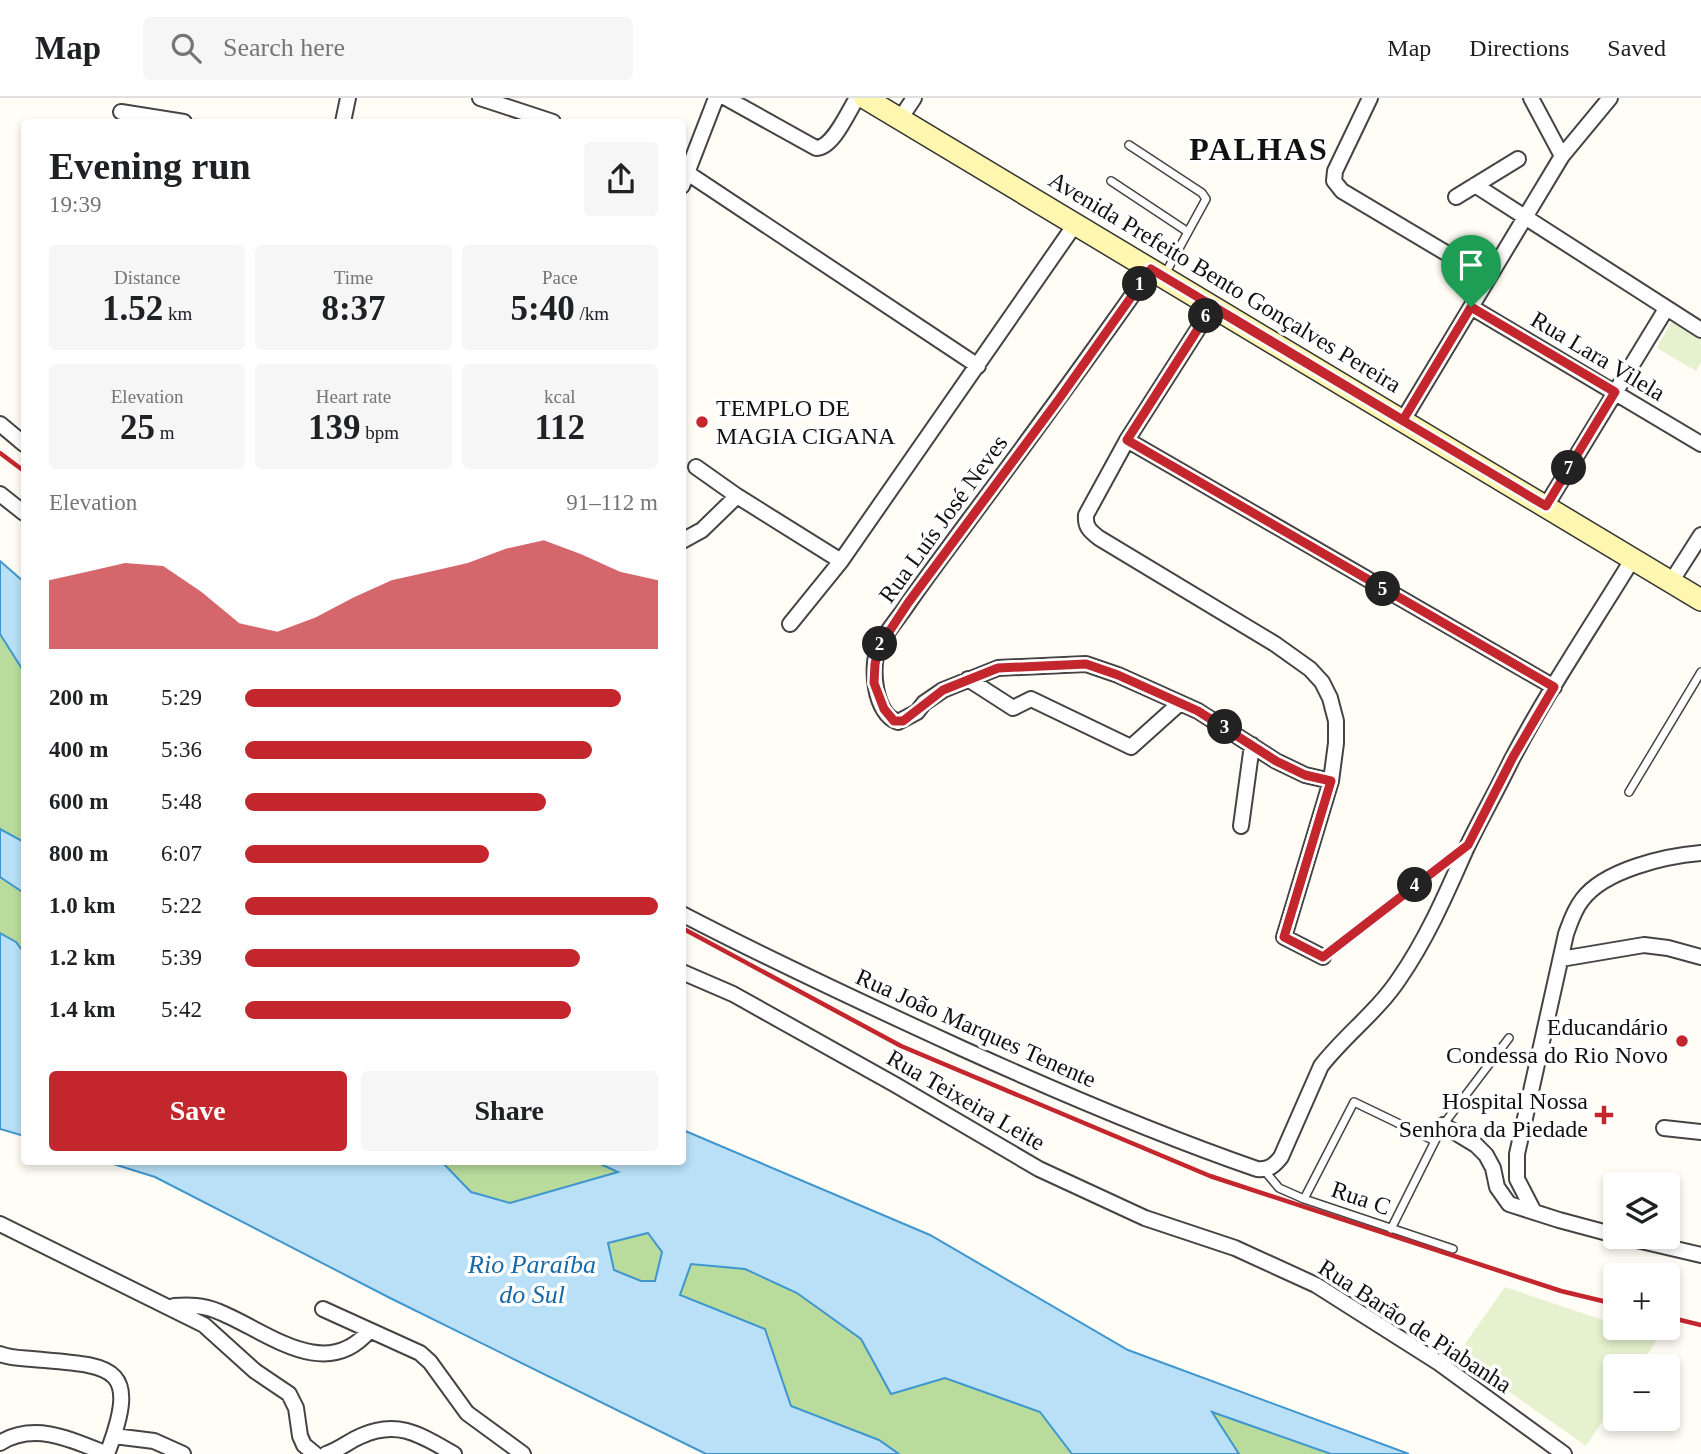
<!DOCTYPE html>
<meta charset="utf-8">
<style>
:root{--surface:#fff;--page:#f6f6f6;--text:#202124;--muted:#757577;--line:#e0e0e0;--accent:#c4262e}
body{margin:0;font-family:"Times New Roman",serif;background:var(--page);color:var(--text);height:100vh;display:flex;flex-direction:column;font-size:26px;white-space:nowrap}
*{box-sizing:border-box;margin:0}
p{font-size:23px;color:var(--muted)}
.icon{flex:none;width:38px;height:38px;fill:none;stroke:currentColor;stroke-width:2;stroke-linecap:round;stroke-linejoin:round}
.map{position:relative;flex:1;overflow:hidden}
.drawer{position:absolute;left:21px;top:21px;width:665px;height:1046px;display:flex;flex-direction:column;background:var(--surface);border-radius:7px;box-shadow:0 4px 10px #0003}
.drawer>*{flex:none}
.controls{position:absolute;left:1603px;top:1074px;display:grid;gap:14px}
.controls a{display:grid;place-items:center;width:77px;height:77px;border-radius:7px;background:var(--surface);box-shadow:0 4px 10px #0003;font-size:35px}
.pin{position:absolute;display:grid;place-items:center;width:60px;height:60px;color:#fff;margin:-72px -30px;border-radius:50% 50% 50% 0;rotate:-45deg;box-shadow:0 0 7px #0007}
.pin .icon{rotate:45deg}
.km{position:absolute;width:35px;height:35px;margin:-18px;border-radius:50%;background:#222;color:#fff;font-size:19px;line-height:35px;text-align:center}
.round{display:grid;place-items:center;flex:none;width:74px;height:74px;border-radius:7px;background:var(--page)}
.headline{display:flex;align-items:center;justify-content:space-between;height:119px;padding:0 28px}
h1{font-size:38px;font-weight:800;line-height:52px}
.stats{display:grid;grid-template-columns:repeat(3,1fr);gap:10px;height:119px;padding:7px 28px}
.stats div{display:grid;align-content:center;border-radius:7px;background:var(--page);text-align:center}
.stats b{font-size:35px;font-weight:800}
.stats small{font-size:19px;font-weight:400}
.stats p{font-size:19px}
.chart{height:196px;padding:14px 28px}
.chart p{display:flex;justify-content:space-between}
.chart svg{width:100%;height:126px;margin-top:7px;fill:var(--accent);opacity:.7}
.action{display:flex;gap:14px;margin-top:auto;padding:14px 28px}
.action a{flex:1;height:80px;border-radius:7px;background:var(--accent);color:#fff;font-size:28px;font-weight:800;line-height:80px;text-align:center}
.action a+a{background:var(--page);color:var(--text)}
ul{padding:0 28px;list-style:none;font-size:23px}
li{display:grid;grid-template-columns:112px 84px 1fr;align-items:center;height:52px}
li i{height:18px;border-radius:9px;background:var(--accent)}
header{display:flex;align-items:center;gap:42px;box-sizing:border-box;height:98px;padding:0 35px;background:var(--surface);border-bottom:2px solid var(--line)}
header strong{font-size:33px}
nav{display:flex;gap:38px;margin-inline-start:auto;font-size:24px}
.search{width:490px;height:63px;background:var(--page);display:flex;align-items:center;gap:18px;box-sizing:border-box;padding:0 24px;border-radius:7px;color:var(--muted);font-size:26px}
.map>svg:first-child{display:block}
.forest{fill:#b9dc9c}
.pitch{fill:#e6f2cf}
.water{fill:#b9e0f7;stroke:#3f96cf;stroke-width:2;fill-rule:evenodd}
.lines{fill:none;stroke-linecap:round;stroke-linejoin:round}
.lane-casing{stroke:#444;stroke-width:10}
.street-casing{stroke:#444;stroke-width:18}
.secondary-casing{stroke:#333;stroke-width:24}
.lane{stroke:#fff;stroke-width:7}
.street{stroke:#fff;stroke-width:14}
.secondary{stroke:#fff6b0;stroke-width:21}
.rail{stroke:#c4262e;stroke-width:4.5}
.route-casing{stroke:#fff;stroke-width:14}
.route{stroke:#c4262e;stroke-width:9}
.poi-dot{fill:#c4262e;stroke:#fff;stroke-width:2.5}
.labels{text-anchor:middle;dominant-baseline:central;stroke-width:7;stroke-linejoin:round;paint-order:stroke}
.street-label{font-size:24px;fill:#111;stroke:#fff}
.poi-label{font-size:24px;fill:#111;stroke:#fff;text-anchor:end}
.water-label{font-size:26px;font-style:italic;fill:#1768a6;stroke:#fff}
.district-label{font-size:32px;font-weight:bold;letter-spacing:2px;fill:#111;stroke:#fff}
</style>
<header>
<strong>Map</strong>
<div class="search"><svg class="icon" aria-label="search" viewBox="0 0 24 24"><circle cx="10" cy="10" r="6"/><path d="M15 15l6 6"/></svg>Search here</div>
<nav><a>Map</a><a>Directions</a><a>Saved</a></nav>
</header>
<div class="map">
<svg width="1701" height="1356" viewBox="0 0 1701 1356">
<rect width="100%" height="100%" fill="#fffdf5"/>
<path class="forest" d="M0 536 24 574V744L0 731Z
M0 779 24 795V855L16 844 0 835Z
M442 1064H596L619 1074 510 1105 471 1094Z
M648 1135 662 1153 655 1183H642L614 1172 607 1144Z
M691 1166 745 1171 797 1195 861 1241 891 1296 945 1280 1040 1314 1072 1356H899L879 1342 791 1308 764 1231 680 1197Z
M1211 1314 1331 1356H1239Z"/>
<path class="pitch" d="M1672 223 1701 241V264L1696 273 1657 250Z
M1505 1189 1615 1226V1230H1629L1658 1240 1639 1269H1615V1304L1586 1348 1457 1257Z"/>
<path class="water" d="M0 463 24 484V574L0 536Z
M0 731 24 744V795L0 779Z
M0 835 16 844 24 855V1038L0 1031Z
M683 1032 930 1137 1128 1252 1409 1356H1331L1212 1314 1239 1356H1072L1040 1314 945 1280 891 1296 861 1241 797 1195 745 1171 691 1166 680 1197 765 1231 791 1308 879 1342 899 1356H706L392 1201 155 1079 107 1064H442L471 1094 510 1105 618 1074 596 1064H682ZM648 1135 662 1154 655 1183H641L614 1172 608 1145Z"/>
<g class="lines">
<defs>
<path id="lane" d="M1129 47 1202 95 1206 101 1164 178
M1111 83 1188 134
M1629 694 1701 574
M1323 859 1462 751
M1264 1072 1279 1090 1304 1101 1453 1151
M1304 1101 1354 1004 1435 1043
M1391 1131 1443 1027 1509 940"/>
<path id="street" d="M480 0 553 24
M726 0 816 50C833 50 848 14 857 0
M1370 0 1335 73 1334 83 1342 93 1488 180
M1531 0 1562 58
M121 14 184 24
M900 21 914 0
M343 24 348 0
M689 76 978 268
M1475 87 1701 232
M682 88 716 0
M1456 99 1518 61
M1151 171C1091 256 1031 339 969 422 947 452 924 482 903 513 895 524 885 536 879 548 870 568 874 616 898 624L917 614 924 605 943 592 998 570 1086 566 1118 577 1198 613 1276 663 1305 677 1331 683
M1212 209 1127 342 1086 417C1085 429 1090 433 1099 440L1275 546 1310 571 1322 584 1330 600 1336 623V645L1331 683 1284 839 1323 859
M1471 209 1701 346
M1403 322 1562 58 1610 0
M0 326 24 346
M1127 342 1554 589
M696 369 737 398 841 463
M0 396 24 415
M1546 408 1666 211
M682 443 702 432 737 398
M1671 484 1701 437
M790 526 841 463 1076 125
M968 581 1013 610 1031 601 1131 649 1180 605
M1241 728 1252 647
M682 816C774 864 867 907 961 950 1058 994 1156 1036 1257 1071 1269 1072 1274 1068 1281 1059L1321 968C1345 937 1377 914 1399 881 1428 839 1447 794 1467 749 1481 720 1497 692 1511 663 1547 594 1591 529 1632 462
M1561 861 1644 847 1668 850 1701 859
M682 874 733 896 894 986 1039 1071 1145 1120 1235 1150 1316 1187 1439 1265 1564 1356
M1443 1027 1476 1047 1486 1057 1493 1070 1497 1089 1509 1106 1559 1122 1615 1137
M1664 1030 1701 1034
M1533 1112 1517 1081V1056L1566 836C1570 825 1574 812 1582 802 1604 772 1665 758 1701 755
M0 1126 204 1227 255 1273 289 1296 296 1310 300 1338 304 1347 315 1356
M1624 1139 1701 1157
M174 1208C189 1207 203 1207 217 1213 264 1231 324 1286 369 1233
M323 1211 420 1255 430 1264 467 1315 523 1356
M0 1256C10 1260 21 1260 32 1261 111 1268 142 1265 107 1356
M114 1338 154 1343 183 1356
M0 1345C34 1323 73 1342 107 1356
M326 1356C339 1352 349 1343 361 1338 399 1321 422 1338 454 1356"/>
<path id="secondary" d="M865 0 1701 502"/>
</defs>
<use href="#lane" class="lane-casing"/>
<use href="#street" class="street-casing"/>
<use href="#secondary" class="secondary-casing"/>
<use href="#lane" class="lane"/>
<use href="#street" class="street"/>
<use href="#secondary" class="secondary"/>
<path class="rail" d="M0 355 24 373
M682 830 901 948 1210 1078 1561 1193 1615 1206
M1668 1219 1701 1227"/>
</g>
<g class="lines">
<defs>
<path id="route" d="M1471 209 1403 322 1151 171 1059 301 908 505 879 549 875 566 874 585 884 611 894 623H903L943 592 998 570 1086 566 1118 577 1198 613 1276 663 1305 677 1331 683 1284 839 1323 859 1468 747 1513 659 1554 589 1127 342 1212 209 1546 408 1615 294 1471 209"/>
</defs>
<use href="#route" class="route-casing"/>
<use href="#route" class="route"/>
</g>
<g class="poi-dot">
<circle cx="702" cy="324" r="7"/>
<circle cx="1682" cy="943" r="7"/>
<path d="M1600.5 1006.5h7v7h7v7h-7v7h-7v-7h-7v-7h7z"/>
</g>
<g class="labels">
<g class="street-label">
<text transform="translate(1225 184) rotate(31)">Avenida Prefeito Bento Gonçalves Pereira</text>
<text transform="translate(1598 258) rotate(31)">Rua Lara Vilela</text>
<text transform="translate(943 421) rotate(-54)">Rua Luís José Neves</text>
<text transform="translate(976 930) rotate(24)">Rua João Marques Tenente</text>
<text transform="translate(966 1002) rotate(30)">Rua Teixeira Leite</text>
<text transform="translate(1361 1100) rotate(19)">Rua C</text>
<text transform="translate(1415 1228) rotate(33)">Rua Barão de Piabanha</text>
</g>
<g class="poi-label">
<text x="716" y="310" text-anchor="start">TEMPLO DE<tspan x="716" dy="28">MAGIA CIGANA</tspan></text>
<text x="1668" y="929">Educandário<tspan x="1668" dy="28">Condessa do Rio Novo</tspan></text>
<text x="1588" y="1003">Hospital Nossa<tspan x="1588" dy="28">Senhora da Piedade</tspan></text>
</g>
<g class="water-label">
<text x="532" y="1166">Rio Paraíba<tspan x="532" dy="30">do Sul</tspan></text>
</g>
<g class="district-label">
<text x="1259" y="51">PALHAS</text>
</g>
</g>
</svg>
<div class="controls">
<a><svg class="icon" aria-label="layers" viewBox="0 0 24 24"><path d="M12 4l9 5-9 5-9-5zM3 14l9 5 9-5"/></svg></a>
<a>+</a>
<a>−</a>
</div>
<div class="pin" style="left:1471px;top:209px;background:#1e9e55"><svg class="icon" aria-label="arrive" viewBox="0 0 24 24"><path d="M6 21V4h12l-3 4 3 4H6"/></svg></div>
<b class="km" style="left:1140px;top:186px">1</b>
<b class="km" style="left:880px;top:546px">2</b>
<b class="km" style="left:1225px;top:629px">3</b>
<b class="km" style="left:1415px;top:787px">4</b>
<b class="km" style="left:1383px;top:491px">5</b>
<b class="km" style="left:1206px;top:218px">6</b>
<b class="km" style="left:1569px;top:370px">7</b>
<section class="drawer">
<div class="headline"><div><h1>Evening run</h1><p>19:39</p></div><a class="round"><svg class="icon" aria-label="share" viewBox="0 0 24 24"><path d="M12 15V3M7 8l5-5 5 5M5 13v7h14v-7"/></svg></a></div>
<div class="stats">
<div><p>Distance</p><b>1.52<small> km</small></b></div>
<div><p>Time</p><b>8:37</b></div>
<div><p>Pace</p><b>5:40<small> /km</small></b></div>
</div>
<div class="stats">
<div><p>Elevation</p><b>25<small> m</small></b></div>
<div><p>Heart rate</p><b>139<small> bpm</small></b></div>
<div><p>kcal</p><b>112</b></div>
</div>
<div class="chart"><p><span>Elevation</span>91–112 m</p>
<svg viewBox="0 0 160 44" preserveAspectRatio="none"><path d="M0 44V20L10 17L20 14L30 15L40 24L50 35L60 38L70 33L80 26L90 20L100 17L110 14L120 9L130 6L140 11L150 17L160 20V44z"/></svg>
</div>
<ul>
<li><b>200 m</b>5:29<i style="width:91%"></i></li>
<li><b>400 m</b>5:36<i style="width:84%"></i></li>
<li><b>600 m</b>5:48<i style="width:73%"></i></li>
<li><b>800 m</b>6:07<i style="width:59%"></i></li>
<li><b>1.0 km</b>5:22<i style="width:100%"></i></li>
<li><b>1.2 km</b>5:39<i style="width:81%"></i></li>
<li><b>1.4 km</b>5:42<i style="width:79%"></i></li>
</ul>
<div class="action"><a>Save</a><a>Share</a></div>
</section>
</div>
